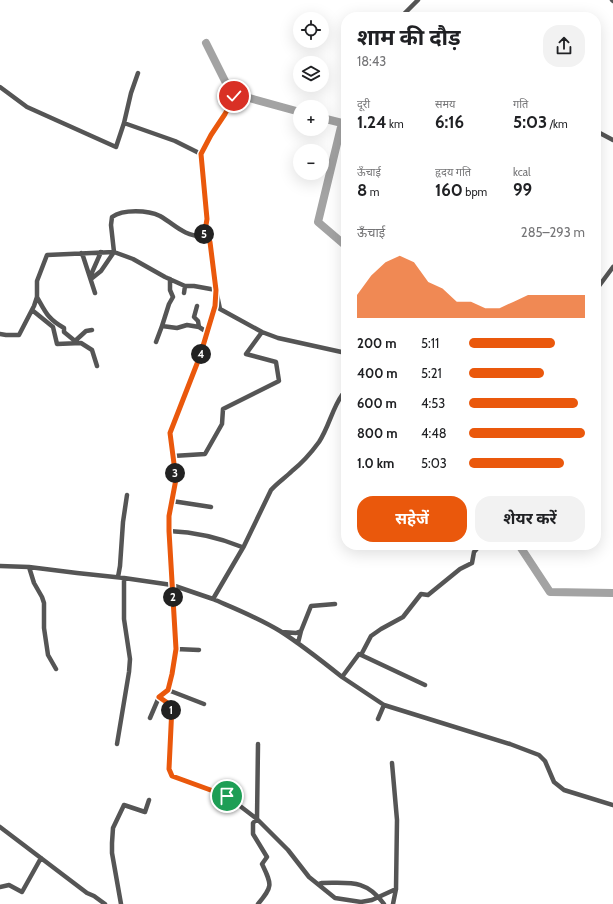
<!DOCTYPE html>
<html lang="hi">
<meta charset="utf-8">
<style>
:root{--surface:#fff;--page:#f2f2f2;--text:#202124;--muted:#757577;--accent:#ea580c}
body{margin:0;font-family:Cabin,"Noto Sans Devanagari",sans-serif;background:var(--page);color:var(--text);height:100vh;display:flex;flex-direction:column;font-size:15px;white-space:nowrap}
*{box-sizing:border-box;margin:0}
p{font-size:13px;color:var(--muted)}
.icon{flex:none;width:22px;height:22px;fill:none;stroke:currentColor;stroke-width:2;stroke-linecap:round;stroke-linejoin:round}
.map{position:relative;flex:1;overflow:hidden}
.sheet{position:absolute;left:341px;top:12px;width:260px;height:538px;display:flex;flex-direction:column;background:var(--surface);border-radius:16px;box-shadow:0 4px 16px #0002}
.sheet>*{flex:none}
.controls{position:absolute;left:293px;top:12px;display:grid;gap:8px}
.controls a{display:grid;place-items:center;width:36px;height:36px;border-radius:50%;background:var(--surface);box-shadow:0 4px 16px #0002;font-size:20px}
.pin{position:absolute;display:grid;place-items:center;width:34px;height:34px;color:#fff;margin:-17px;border:2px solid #fff;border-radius:50%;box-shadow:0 1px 4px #0007}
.km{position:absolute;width:20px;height:20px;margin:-10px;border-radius:50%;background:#222;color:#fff;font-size:11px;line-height:20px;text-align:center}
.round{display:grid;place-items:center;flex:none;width:42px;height:42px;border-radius:16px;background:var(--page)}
.overview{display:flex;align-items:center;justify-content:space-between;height:68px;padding:0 16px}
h1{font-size:22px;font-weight:700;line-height:30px}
.stats{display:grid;grid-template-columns:repeat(3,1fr);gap:6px;height:68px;padding:4px 16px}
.stats div{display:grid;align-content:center}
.stats b{font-size:17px;font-weight:700}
.stats small{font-size:11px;font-weight:400}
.stats p{font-size:11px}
.chart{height:112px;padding:8px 16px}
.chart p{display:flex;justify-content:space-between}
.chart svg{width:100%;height:72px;margin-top:4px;fill:var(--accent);opacity:.7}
.cta{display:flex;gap:8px;margin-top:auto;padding:8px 16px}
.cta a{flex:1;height:46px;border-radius:16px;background:var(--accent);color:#fff;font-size:16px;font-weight:700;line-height:46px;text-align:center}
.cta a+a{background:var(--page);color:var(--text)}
ul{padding:0 16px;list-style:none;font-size:13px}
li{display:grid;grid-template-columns:64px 48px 1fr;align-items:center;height:30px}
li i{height:10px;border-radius:5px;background:var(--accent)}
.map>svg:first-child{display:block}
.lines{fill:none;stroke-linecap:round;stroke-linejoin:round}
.river{stroke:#a3a3a3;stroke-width:8}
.minor{stroke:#555;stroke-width:4.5}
.route-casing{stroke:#fff;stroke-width:8}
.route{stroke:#ea580c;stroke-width:5}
</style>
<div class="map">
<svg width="613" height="904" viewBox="0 0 613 904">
<rect width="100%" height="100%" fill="#fff"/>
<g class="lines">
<path class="river" d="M206 43 231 93 300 112
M322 118 342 123 318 222 346 246
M519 545 550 592 613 593"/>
<path class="minor" d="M612 0 613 1
M401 17 418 0
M0 87 27 107 116 147 124 123 131 93 138 73
M124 123 175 141 201 154
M596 131 613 140
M81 253 83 256 95 293
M90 277 101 252
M91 279 101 271 114 252 111 225 112 217C123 209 148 210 160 216 177 226 182 235 204 237
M596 290 613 267
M184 293 185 286
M37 297C46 313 48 319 64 328V332L75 341 86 331 92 330
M197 306 194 317 198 321 199 327 207 332
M32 310 53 327 57 344 81 343 92 350 97 366
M162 326 169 304 173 297 170 290V279
M0 334 6 335H19L34 306 37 297V281L47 255 114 252 133 259 165 277 185 286H194L216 290 220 309 262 332 278 338 346 353
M156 342 162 326 177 328 187 325 199 327
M173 456 205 454 222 424 223 409 279 381 276 362 246 354 262 332
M172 501 176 479 170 433 200 356 215 307 216 290 210 242 204 237 207 219 201 154 211 135 225 114 234 96
M169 531C193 532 220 538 242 547
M0 566 29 567 77 573 124 578 172 585 213 599 244 546 271 490C278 482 285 478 292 471 302 463 311 453 319 442 329 427 332 409 342 395L346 394
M29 567 34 583 42 597 44 603V628L48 655 56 669
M118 577 120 566 123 522 127 495
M213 599C236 609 259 618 280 631 302 645 322 661 342 677L359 654 425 685
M301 631 311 606 335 604
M282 632 296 633 301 631 298 643
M176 649 199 650
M361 655 371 636 381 629 403 617 421 594 428 595 460 569 472 563 474 552 480 545
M342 677 384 705 510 744 539 755 545 761 554 782 564 790 613 805
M168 690 204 704
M159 697 171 706 169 769 172 776 227 796 257 819 288 850 309 877 335 898 361 902 372 900 396 889
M150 718 159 697 168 690 172 675 176 649 169 531V516L172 501 211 507
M378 719 384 705
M117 744 129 672 130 659 124 619V578
M258 744 257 819 253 823V834L267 857 262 864C272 885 273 886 258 904
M392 763 397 820 396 889 393 904
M0 827 87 893 94 896 105 904
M319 884 322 883C350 883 366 879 384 904
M0 887 9 885 22 892 41 858
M121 904 112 853V843L113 828 124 805 145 812 149 800"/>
</g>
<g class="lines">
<defs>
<path id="route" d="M227 796 172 776 169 769 172 706 159 697 168 690 172 674 176 649 169 531V516L176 479 170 433 200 356 215 306 216 290 210 242 204 237 207 219 201 154 211 135 225 114 234 96"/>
</defs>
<use href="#route" class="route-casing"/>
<use href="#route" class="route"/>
</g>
</svg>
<div class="controls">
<a><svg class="icon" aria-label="locate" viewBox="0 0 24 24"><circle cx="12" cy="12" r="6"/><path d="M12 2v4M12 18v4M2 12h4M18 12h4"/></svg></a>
<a><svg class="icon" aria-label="layers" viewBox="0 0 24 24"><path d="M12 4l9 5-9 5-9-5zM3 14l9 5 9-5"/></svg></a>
<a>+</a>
<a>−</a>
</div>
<div class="pin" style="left:227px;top:796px;background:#1e9e55"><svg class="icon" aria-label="arrive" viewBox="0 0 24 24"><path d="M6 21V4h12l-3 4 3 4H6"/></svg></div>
<div class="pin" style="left:234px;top:96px;background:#d93025"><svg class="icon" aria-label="check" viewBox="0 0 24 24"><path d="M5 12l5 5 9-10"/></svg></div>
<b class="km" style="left:171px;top:710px">1</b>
<b class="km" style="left:173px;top:597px">2</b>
<b class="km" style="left:175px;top:473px">3</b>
<b class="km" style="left:201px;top:354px">4</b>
<b class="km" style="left:204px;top:234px">5</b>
<section class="sheet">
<div class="overview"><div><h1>शाम की दौड़</h1><p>18:43</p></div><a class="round"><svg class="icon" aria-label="share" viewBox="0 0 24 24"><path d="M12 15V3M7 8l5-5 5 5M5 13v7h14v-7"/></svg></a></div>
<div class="stats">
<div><p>दूरी</p><b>1.24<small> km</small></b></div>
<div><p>समय</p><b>6:16</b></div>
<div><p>गति</p><b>5:03<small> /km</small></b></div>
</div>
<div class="stats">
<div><p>ऊँचाई</p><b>8<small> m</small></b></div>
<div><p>हृदय गति</p><b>160<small> bpm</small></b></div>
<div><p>kcal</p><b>99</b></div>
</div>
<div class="chart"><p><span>ऊँचाई</span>285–293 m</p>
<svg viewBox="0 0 160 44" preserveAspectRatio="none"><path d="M0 44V30L10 18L20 10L30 6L40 10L50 22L60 26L70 34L80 34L90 38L100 38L110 34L120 30L130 30L140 30L150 30L160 30V44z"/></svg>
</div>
<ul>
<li><b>200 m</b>5:11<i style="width:74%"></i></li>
<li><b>400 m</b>5:21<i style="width:65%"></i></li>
<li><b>600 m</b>4:53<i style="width:94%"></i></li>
<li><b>800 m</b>4:48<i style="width:100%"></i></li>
<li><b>1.0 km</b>5:03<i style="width:82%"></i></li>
</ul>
<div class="cta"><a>सहेजें</a><a>शेयर करें</a></div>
</section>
</div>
